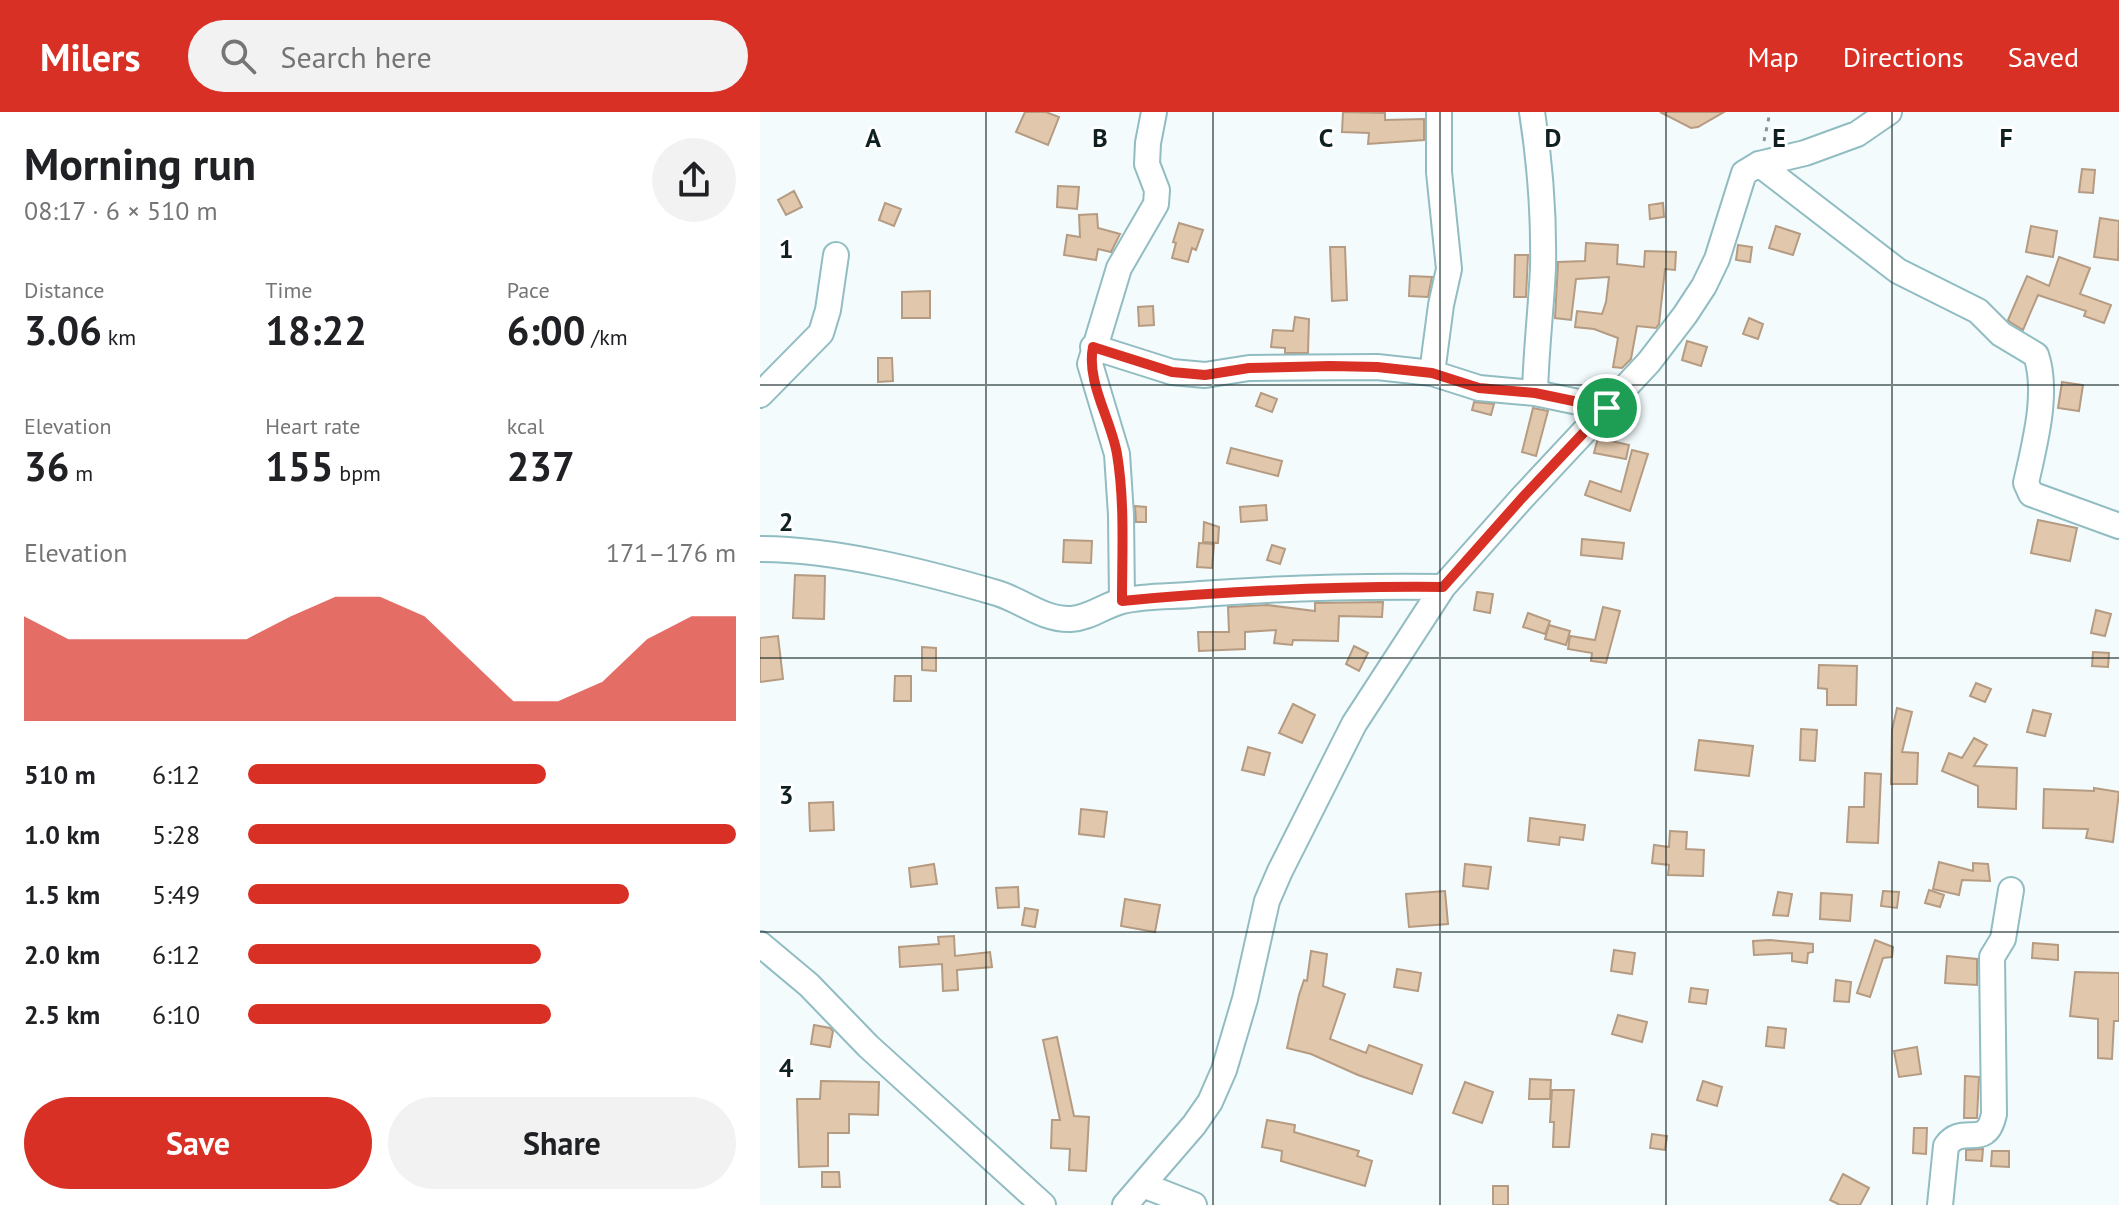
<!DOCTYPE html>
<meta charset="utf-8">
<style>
:root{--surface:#fff;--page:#f2f2f2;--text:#202124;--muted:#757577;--accent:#d93025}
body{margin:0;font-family:"PT Sans",sans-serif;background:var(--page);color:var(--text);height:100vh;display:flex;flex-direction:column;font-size:30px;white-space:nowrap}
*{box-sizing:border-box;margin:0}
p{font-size:26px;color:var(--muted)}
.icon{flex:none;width:44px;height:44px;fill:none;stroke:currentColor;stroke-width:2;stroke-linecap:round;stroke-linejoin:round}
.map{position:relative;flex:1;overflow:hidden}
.panel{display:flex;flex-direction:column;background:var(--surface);width:760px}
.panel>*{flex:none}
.pin{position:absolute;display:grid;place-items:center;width:68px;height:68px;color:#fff;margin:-34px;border:4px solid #fff;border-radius:50%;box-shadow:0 2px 8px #0007}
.round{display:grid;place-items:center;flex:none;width:84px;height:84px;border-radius:42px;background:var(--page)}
.overview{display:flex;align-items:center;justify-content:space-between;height:136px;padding:0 24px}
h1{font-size:44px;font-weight:800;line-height:60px}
.figures{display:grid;grid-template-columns:repeat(3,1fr);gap:12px;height:136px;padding:8px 24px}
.figures div{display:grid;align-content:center}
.figures b{font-size:40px;font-weight:800}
.figures small{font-size:22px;font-weight:400}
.figures p{font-size:22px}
.chart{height:224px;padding:16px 24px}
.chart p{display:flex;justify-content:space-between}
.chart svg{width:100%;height:144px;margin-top:8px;fill:var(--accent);opacity:.7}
.primary-button{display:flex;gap:16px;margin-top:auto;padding:16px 24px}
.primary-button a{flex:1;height:92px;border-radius:48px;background:var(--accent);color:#fff;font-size:32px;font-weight:800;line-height:92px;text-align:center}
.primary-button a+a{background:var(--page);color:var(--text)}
ul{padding:0 24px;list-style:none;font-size:26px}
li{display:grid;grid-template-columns:128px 96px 1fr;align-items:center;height:60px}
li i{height:20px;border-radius:10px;background:var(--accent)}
header{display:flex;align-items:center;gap:48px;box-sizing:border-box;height:112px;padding:0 40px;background:var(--accent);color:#fff}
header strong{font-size:38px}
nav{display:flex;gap:44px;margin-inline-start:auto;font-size:28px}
.search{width:560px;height:72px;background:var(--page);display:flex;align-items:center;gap:20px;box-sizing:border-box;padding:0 28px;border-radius:44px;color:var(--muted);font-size:30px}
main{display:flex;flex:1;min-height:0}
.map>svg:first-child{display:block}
.building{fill:#e1c7ac;stroke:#b59b82;stroke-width:2}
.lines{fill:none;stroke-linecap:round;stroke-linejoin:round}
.minor-casing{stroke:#91bdc2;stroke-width:28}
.path{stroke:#879395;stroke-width:3;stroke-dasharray:4 6;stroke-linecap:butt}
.minor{stroke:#fff;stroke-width:24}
.route-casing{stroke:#fff;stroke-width:16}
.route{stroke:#d93025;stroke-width:10}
.grid{fill:none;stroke:#0f2022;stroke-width:2;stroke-opacity:0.55}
.grid-label{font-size:26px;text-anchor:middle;font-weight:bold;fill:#0f2022;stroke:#fff;stroke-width:6;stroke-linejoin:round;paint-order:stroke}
</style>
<header>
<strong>Milers</strong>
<div class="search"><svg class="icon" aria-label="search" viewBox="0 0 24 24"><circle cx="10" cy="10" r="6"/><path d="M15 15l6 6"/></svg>Search here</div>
<nav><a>Map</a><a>Directions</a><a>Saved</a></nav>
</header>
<main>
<section class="panel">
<div class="overview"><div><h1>Morning run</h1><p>08:17 · 6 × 510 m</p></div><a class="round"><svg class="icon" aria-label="share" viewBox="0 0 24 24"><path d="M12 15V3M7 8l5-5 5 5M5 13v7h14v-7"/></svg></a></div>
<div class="figures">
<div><p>Distance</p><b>3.06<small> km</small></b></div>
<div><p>Time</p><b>18:22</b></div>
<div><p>Pace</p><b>6:00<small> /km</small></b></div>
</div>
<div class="figures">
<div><p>Elevation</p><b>36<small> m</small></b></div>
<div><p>Heart rate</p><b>155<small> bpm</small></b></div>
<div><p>kcal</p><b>237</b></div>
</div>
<div class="chart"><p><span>Elevation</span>171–176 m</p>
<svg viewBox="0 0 160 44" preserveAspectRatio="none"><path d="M0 44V12L10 19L20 19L30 19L40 19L50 19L60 12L70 6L80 6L90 12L100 25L110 38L120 38L130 32L140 19L150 12L160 12V44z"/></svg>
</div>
<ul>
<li><b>510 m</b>6:12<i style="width:61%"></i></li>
<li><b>1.0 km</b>5:28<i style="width:100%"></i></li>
<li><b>1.5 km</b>5:49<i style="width:78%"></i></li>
<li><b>2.0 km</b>6:12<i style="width:60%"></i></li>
<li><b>2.5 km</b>6:10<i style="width:62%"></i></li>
</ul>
<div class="primary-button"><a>Save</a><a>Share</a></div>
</section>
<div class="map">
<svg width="1359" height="1093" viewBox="0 0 1359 1093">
<rect width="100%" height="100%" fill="#f3fbfc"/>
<path class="building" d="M265 0H286L299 5 288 33 256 20Z
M583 0 625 1V8L664 7V28L608 32 609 21 582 20Z
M900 0H964L938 15 931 16Z
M1322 57 1335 58 1333 81 1319 80Z
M298 74 319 75 317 97 297 95Z
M34 79 42 95 26 103 18 88Z
M125 91 141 97 134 114 119 108Z
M903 91 904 105 890 107 889 93Z
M337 102 338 116 360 122 351 140 338 137 336 148 304 143 307 123 320 125 319 103Z
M1340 106 1359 109 1358 148 1334 145Z
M419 111 443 118 436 138 432 136 428 150 412 146 416 131 413 130Z
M1016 114 1040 122 1033 143 1009 136Z
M1271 114 1297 119 1293 145 1266 140Z
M826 131 858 133 857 152 884 155 885 139 916 140 915 158 905 157 899 212 896 216 877 214 871 247 862 256 853 255 858 226 834 217 815 215 817 199 842 202 846 190 849 165 816 167 811 208 795 206 798 150 825 149Z
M978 133 992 135 990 150 976 148Z
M570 135H585L587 188 572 189Z
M755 143H768L766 185H754Z
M1299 145 1330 156 1320 182 1351 193 1344 211 1324 204 1326 199 1278 183 1263 218 1250 210 1248 208 1267 164 1289 174Z
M650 164 672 165 668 185 649 184Z
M170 179V206H142V180Z
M393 194 394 213 379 214 378 195Z
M535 205 549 207 548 241H525V236L511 235 513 218 533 219Z
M989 206 1003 212 998 227 983 222Z
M927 229 947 235 941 254 922 248Z
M118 246H132L133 269 118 270Z
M1302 270 1323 273 1319 299 1298 296Z
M501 281 517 287 512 300 496 294Z
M714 290 734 292 731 303 712 298Z
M773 296 788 299 776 344 762 340Z
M838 326 869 333 866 347 834 341Z
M471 336 522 349 518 364 467 351Z
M872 338 888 342 870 399 825 383 830 369 861 380Z
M506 393 507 408 481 410 480 395Z
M375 394 386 395V410H376Z
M1278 408 1317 416 1310 449 1271 441Z
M444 410 459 415 458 431 443 430Z
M822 427 864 431 862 447 821 443Z
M304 428 332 429 331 451 303 450Z
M439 431 454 432 452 456 437 455Z
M512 433 525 437 520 452 507 448Z
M35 463 65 464 64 507 33 506Z
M717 480 733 482 730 501 714 498Z
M623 490 622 505 579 504 578 529 533 528 532 533 514 531 516 518 485 520V537L439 539 438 520H469L468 495 507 493 555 499V491Z
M843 495 860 499 846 551 831 549 832 541 808 537 810 524 835 528Z
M1336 498 1351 502 1345 524 1331 521Z
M768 501 790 509 785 522 763 515Z
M789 513 810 519 806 533 785 527Z
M18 524 23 567 0 570V526Z
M594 534 608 541 599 559 586 552Z
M162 535 176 536V559L162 558Z
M1333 540 1349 541 1348 555 1332 554Z
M1059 553 1097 554 1096 593H1067V577L1058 576Z
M135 564H151V589H134Z
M1216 571 1231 577 1225 590 1210 584Z
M533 592 555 603 542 631 519 621Z
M1137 596 1152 600 1142 640 1158 641 1157 672H1131L1132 618Z
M1273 598 1291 602 1285 624 1267 620Z
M1041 617 1057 618 1055 649 1040 648Z
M1214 626 1227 633 1214 654 1257 656 1256 697 1218 695V674L1182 659 1189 641 1202 646Z
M939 628 993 634 989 664 935 658Z
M488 635 510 641 504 663 482 658Z
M1105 661 1121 662 1118 731 1087 730 1089 695H1104Z
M1334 676 1359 680 1353 730 1326 726 1328 717 1283 716 1284 677 1334 679Z
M73 690 74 718 50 719 49 691Z
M321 697 347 700 344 725 319 722Z
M770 706 825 713 823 728 800 725 799 733 768 729Z
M910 719 927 720 926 737 944 738 943 764 908 763 909 753 892 751 894 733 909 735Z
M1179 750 1213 759V751L1228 752 1230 769 1202 768 1199 783 1173 777Z
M174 752 177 772 151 775 149 756Z
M705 752 731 755 728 777 703 774Z
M258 775 259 795 238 796 236 776Z
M1169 778 1184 783 1180 795 1165 791Z
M685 779 688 812 649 815 646 782Z
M1123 779 1139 780 1137 796 1121 794Z
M1018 780 1032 782 1028 804 1013 803Z
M1061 781 1092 783 1090 809 1060 807Z
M365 787 400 793 395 820 361 814Z
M265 796 278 798 275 815 262 813Z
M194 824 195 844 230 840 232 855 197 858 198 878 183 879 182 852 140 855 139 835 179 832 178 825Z
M1010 828 1053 832V840L1048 841 1047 851 1032 849V841L994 843 993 829Z
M1115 828 1133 835 1132 845 1123 846 1110 885 1097 881Z
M1273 831 1298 833V848L1272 846Z
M854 838 875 841 872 862 851 859Z
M551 839 567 842 563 874 585 882 570 927 606 941 609 933 662 953 652 982 598 963 551 942 527 936 539 883 544 868 547 869Z
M1187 844 1217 847V873L1185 871Z
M637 857 661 861 658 879 634 875Z
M1315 860 1359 861V909H1354L1352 947 1338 946V907L1310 904Z
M1076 868 1091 870 1089 890 1074 889Z
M931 876 948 878 946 892 929 890Z
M858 903 887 910 882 930 852 922Z
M54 913 70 916 73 919 70 935 51 932Z
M1008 915 1026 917 1024 936 1006 934Z
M297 925 314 1004 329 1005 326 1059 309 1058 310 1037 291 1036 292 1008H300L283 928Z
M1157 935 1161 962 1139 965 1134 939Z
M1205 964 1219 965 1217 1006H1204Z
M770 967 791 968 790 987H769Z
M61 969 119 970 118 1003 89 1002V1021H68V1054L39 1055 37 987H60Z
M943 969 962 975 957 994 937 988Z
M705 970 733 980 722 1011 693 1001Z
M792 978H814L809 1035H793L794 1010H790Z
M507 1008 535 1013 534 1020 599 1039 597 1044 612 1049 605 1074 521 1049 522 1039 502 1035Z
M1154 1016H1167L1166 1042 1153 1041Z
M892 1022 907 1024 905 1038 890 1036Z
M1223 1037 1222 1049 1206 1048V1038Z
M1232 1039H1249V1055L1231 1054Z
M62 1060H79L80 1075H62Z
M1083 1062 1109 1076 1100 1093H1080L1070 1088Z
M733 1074H748V1093H733Z"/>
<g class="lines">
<defs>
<path id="minor" d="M772 0C780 51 784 105 783 156 781 198 776 239 775 281
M999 52 1138 159 1218 199 1241 222 1276 243C1289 281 1274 334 1266 371L1271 382 1359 414
M333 235 412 260 445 263 489 256 617 255 672 261 719 276 775 281 847 296
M672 261 681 193 689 157 679 60V0
M0 283 61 221 68 198 76 143
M0 437C75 437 165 460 237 481 263 489 283 508 311 507 330 506 345 493 362 489 387 483 416 485 441 482 521 476 602 474 683 475
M362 489 361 403 357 342 330 252 359 156 396 92 397 78 387 52 388 31 394 0
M0 832 49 873 108 934 283 1093
M383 1073 434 1093
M365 1093 434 1013 450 990 464 958 485 887 507 789 520 759 594 612 683 475 762 386 889 250 925 203 944 174 957 147 984 61 999 52 1045 41 1097 22 1129 0
M1180 1093 1186 1034C1203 1010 1226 1040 1234 1002L1232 845 1243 827 1251 778"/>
</defs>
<use href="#minor" class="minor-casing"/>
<path class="path" d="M1004 29 1010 0"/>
<use href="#minor" class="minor"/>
</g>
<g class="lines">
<defs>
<path id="route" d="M333 235 412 260 445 263 489 256 570 254 617 255 672 261 719 276 775 281 847 296 762 386 683 475C576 474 469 479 362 489 362 441 365 390 357 342 351 307 326 270 333 235Z"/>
</defs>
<use href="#route" class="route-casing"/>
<use href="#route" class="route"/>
</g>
<path class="grid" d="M226 0V1093M453 0V1093M680 0V1093M906 0V1093M1132 0V1093M0 273H1359M0 546H1359M0 820H1359"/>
<g class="grid-label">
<text x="113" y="35">A</text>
<text x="340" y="35">B</text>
<text x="566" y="35">C</text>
<text x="793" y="35">D</text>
<text x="1019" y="35">E</text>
<text x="1246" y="35">F</text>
<text x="26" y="146">1</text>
<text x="26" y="419">2</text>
<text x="26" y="692">3</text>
<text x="26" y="965">4</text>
</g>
</svg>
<div class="pin" style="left:847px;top:296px;background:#1e9e55"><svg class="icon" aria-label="arrive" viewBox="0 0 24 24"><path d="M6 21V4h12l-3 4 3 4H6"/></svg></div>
</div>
</main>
